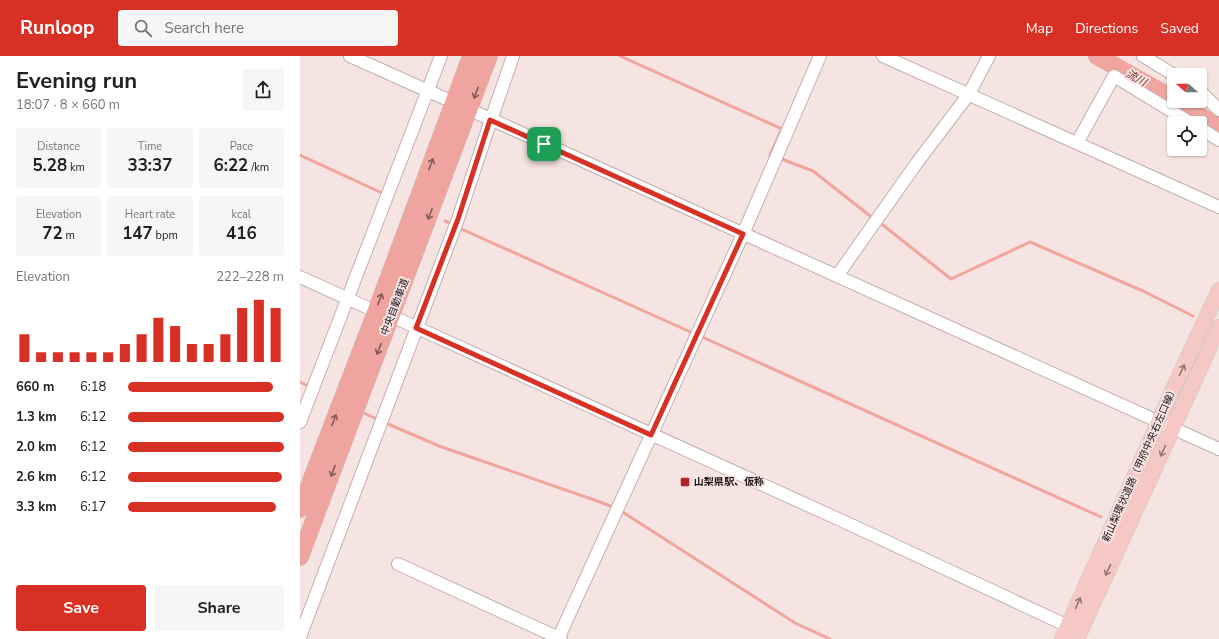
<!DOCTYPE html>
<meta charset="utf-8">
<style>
:root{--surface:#fff;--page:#f6f6f6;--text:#222;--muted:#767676;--accent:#d93025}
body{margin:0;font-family:"Nunito Sans","Noto Sans JP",sans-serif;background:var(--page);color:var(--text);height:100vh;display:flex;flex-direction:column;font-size:15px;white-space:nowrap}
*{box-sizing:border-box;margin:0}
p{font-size:13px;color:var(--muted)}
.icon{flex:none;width:22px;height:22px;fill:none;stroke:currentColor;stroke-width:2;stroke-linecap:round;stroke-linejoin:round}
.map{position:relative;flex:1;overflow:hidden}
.side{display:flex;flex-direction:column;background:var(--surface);width:300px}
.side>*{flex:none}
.needle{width:26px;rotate:290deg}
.fabs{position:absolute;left:867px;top:12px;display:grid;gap:8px}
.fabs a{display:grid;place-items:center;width:40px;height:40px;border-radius:4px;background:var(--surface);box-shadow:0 1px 3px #0004;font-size:20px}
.pin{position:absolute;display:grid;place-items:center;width:34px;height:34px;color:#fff;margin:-17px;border-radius:8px;box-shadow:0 2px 6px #0006}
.round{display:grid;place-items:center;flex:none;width:42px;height:42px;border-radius:4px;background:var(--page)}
.overview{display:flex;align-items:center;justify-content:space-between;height:68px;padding:0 16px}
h1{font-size:22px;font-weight:700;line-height:30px}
.metrics{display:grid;grid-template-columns:repeat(3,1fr);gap:6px;height:68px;padding:4px 16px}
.metrics div{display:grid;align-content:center;border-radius:4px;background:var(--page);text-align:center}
.metrics b{font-size:17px;font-weight:700}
.metrics small{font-size:11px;font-weight:400}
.metrics p{font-size:11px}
.chart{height:112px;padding:8px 16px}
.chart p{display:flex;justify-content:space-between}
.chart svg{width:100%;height:72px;margin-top:4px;stroke:var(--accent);stroke-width:6}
.cta{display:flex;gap:8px;margin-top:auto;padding:8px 16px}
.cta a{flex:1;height:46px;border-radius:4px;background:var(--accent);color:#fff;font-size:16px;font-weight:700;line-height:46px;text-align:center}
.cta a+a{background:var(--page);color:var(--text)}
ul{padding:0 16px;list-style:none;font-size:13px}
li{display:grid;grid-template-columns:64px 48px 1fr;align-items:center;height:30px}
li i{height:10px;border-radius:5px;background:var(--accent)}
header{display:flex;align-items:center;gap:24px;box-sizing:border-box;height:56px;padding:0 20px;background:var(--accent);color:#fff}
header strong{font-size:19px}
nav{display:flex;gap:22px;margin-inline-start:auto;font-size:14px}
.search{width:280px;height:36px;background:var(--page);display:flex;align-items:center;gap:10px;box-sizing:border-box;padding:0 14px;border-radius:4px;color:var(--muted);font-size:15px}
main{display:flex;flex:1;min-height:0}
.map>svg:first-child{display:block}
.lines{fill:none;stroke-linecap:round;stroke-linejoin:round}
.stream{stroke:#f0a5a0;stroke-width:3}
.river{stroke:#f0a5a0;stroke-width:18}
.minor-casing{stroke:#c1b0ae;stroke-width:14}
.major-casing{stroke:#c8c7c7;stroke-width:16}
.highway-casing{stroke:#c8c7c7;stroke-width:18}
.minor{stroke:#fff;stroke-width:12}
.major{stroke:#f6c8c5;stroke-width:15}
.highway{stroke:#f0a49f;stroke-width:17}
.oneway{stroke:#865c5a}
.oneway2{stroke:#937776}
.route-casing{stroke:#fff;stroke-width:8}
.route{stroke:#d93025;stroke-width:5}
.poi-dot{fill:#b3212c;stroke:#f6e4e2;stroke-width:1.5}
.labels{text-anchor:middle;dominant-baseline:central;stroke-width:4;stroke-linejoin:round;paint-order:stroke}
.street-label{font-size:10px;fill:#1b1515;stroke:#f6e4e2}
.poi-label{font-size:10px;font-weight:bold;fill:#1b1515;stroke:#f6e4e2;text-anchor:start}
.water-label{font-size:11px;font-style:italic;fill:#7d2628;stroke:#f6e4e2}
</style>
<header>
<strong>Runloop</strong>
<div class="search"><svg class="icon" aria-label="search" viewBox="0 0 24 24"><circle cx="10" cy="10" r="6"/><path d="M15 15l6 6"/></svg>Search here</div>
<nav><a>Map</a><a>Directions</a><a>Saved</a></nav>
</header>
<main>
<section class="side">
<div class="overview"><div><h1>Evening run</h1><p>18:07 · 8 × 660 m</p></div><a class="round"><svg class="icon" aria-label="share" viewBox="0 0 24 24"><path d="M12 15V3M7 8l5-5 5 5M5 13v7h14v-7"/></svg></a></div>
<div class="metrics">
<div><p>Distance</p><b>5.28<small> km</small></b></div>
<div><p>Time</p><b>33:37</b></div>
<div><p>Pace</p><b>6:22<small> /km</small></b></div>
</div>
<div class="metrics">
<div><p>Elevation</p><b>72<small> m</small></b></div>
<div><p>Heart rate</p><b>147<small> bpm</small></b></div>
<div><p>kcal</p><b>416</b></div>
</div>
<div class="chart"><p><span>Elevation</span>222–228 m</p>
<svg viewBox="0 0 160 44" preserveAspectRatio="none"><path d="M5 44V27M15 44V38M25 44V38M35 44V38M45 44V38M55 44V38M65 44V33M75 44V27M85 44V17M95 44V22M105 44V33M115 44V33M125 44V27M135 44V11M145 44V6M155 44V11"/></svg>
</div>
<ul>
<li><b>660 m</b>6:18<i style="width:93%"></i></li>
<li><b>1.3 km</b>6:12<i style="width:100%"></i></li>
<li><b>2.0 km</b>6:12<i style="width:100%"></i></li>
<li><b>2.6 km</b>6:12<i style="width:99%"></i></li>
<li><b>3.3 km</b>6:17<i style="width:95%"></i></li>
</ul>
<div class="cta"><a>Save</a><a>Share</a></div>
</section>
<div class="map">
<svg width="919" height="583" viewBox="0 0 919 583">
<rect width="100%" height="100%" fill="#f6e4e2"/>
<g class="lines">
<path class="stream" d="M320 0 482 73 470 99
M0 99 82 137
M479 102 513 115 574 163
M145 165 152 168
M579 166 651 223 730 186 843 235 893 260
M157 171 395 278
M400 280 801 461
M0 326 6 329
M64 357 77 363
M88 368 139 390 300 446 313 451
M321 455 495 567 530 583"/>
<path class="river" d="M797 0 874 43
M877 45 919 72"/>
<defs>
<path id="minor" d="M50 0 144 42
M583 0 919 151
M843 0 874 19
M900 35 919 54
M177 57 919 393
M900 72 919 84
M777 87 814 20 891 67
M537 220 616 108 669 38 689 0
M0 221 66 251
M100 264 547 467 768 570
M0 366 141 0
M98 508 261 583
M0 581 158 163 191 64 213 0
M258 583 443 178 520 0"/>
<path id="major" d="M762 583 879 320 919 234
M777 583 919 271"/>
<path id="highway" d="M0 453 75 258 171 0
M0 501 189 0"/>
</defs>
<use href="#minor" class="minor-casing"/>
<use href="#major" class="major-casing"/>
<use href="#highway" class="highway-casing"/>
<use href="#minor" class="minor"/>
<use href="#major" class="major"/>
<use href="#highway" class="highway"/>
</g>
<defs><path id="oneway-shaft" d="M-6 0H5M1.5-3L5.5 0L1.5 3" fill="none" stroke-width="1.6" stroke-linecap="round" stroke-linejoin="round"/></defs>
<g class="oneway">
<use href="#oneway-shaft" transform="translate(176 37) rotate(110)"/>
<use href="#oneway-shaft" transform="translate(131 108) rotate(-69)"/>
<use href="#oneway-shaft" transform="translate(130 158) rotate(111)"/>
<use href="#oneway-shaft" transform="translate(80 243) rotate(-69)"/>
<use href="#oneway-shaft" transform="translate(79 293) rotate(111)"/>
<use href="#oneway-shaft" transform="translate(34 364) rotate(-69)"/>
<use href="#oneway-shaft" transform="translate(33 415) rotate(111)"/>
</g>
<g class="oneway2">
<use href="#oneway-shaft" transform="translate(882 314) rotate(-65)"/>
<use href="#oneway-shaft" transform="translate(863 395) rotate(115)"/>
<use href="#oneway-shaft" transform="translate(808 514) rotate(115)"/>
<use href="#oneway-shaft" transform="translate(778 547) rotate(-66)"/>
</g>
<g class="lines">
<defs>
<path id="route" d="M190 64 443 178 351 379 116 272 158 163Z"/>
</defs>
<use href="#route" class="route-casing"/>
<use href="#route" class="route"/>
</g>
<rect class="poi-dot" x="380" y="421" width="10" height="10" rx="2"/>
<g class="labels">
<g class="street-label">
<text transform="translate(95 251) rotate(-69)">中央自動車道</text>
<text transform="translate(840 408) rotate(-66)">新山梨環状道路（甲府中央右左口線）</text>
</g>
<g class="poi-label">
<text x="394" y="426">山梨県駅、仮称</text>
</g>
<g class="water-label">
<text transform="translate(836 22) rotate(29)">流川</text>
</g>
</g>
</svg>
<div class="fabs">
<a><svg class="needle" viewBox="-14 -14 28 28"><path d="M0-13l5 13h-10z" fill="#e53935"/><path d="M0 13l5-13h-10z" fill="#767676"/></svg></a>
<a><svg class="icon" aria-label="locate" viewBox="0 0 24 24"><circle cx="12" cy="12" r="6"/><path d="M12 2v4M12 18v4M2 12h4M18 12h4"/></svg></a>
</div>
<div class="pin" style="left:244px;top:88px;background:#1e9e55"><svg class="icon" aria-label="arrive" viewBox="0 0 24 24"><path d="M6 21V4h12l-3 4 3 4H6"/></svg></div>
</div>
</main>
